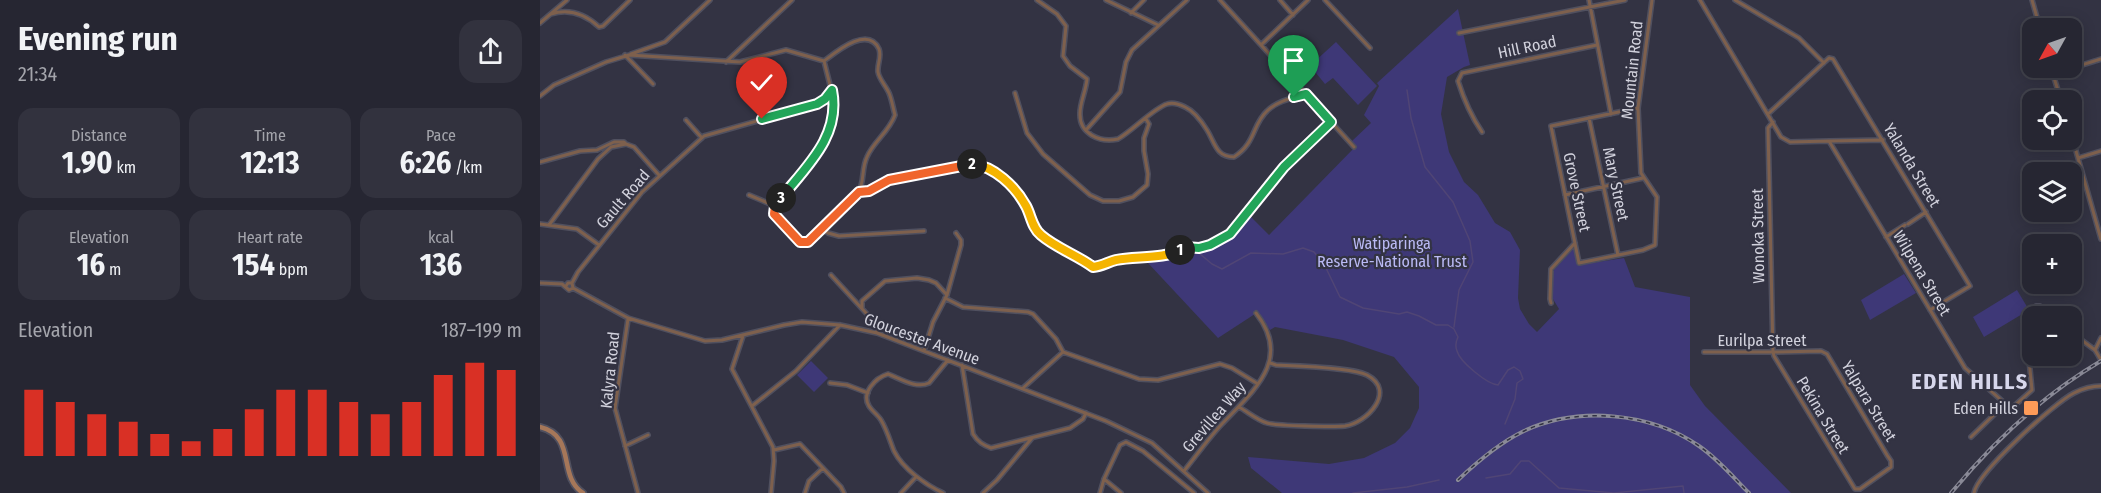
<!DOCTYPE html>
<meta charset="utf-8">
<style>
:root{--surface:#262632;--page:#32323e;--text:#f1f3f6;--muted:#a4a5ac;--line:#42434d;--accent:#d93025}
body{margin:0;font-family:"Fira Sans Condensed",sans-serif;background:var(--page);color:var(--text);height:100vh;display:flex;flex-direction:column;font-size:22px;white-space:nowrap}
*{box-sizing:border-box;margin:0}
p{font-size:20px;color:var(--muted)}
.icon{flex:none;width:33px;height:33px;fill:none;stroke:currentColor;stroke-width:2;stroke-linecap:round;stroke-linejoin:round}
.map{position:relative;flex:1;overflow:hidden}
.side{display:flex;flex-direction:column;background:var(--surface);width:540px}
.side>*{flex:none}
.needle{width:39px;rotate:230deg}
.buttons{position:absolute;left:1482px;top:18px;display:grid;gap:12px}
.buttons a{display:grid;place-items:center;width:60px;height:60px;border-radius:12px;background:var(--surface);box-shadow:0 3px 15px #0003,0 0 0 2px var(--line);font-size:30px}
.pin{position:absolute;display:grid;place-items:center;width:51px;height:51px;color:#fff;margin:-62px -26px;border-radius:50% 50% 50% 0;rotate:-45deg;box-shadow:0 0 6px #0007}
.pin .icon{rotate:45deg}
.km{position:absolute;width:30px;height:30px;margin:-15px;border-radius:50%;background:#222;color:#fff;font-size:16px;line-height:30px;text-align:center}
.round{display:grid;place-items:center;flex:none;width:63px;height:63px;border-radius:18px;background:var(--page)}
.headline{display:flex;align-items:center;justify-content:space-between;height:102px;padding:0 18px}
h1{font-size:33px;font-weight:700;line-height:45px}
.stats{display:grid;grid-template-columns:repeat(3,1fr);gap:9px;height:102px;padding:6px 18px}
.stats div{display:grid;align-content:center;border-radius:15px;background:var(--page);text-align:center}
.stats b{font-size:30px;font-weight:700}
.stats small{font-size:16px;font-weight:400}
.stats p{font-size:16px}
.chart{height:168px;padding:12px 18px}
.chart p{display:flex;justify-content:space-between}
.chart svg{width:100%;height:108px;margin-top:6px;stroke:var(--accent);stroke-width:6}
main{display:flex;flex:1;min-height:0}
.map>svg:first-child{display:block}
.green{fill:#3e3877}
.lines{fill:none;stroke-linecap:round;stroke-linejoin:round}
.stream{stroke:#504575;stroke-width:1.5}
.minor-casing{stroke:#50505f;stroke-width:6}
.secondary-casing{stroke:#50505f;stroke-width:8}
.minor{stroke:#7e604d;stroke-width:3}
.secondary{stroke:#a67759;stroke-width:4.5}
.rail-casing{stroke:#8a8a97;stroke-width:4}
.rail{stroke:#333343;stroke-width:1.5;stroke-dasharray:4.5;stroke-linecap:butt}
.split-1-casing{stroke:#fff;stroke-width:12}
.split-2-casing{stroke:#fff;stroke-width:12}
.split-3-casing{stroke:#fff;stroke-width:12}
.split-4-casing{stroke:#fff;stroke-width:12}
.split-1{stroke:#22a559;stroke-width:8}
.split-2{stroke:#f5b400;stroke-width:8}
.split-3{stroke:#f0652b;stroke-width:8}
.split-4{stroke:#22a559;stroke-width:8}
.poi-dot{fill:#fe9b58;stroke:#333343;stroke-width:2}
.labels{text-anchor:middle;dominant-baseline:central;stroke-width:4.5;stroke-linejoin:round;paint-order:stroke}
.street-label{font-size:16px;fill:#d2d2dd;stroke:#333343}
.park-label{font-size:16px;fill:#babaf5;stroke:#333343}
.poi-label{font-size:16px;fill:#d2d2dd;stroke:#333343;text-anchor:end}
.district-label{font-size:22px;font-weight:bold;letter-spacing:1.5px;fill:#d7d7ec;stroke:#333343}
</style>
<main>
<section class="side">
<div class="headline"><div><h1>Evening run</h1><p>21:34</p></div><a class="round"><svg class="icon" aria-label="share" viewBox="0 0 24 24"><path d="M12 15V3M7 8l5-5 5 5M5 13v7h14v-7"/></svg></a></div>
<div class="stats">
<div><p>Distance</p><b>1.90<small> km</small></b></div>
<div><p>Time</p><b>12:13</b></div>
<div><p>Pace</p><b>6:26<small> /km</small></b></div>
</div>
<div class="stats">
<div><p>Elevation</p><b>16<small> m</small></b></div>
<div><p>Heart rate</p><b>154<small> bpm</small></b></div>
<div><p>kcal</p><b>136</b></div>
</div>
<div class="chart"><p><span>Elevation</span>187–199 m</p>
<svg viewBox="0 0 160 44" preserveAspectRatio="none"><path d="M5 44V17M15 44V22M25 44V27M35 44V30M45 44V35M55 44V38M65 44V33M75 44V25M85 44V17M95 44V17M105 44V22M115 44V27M125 44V22M135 44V11M145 44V6M155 44V9"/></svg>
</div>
</section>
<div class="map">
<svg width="1561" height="493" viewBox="0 0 1561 493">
<rect width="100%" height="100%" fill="#333343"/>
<path class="green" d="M918 9 930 65 924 67 907 77 901 114 909 152 924 182 938 195 955 223 970 232 980 250 978 298 980 309 989 324 997 332 1019 309 1013 299V271L1034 248 1038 265 1084 258 1095 287 1150 297V385L1165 406 1251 493H742L711 468 708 457 789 464 824 458 855 443 870 428 879 408V387L854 357 803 340 735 327 730 330 718 312 678 338 608 263 632 256 645 250H662L681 243 693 235 710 216 729 235 816 146 812 141 831 123 824 115 839 86 837 83Z
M796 42 837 86 818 105 793 78 785 84 776 73 773 63Z
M1364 274 1376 293 1330 320 1321 300Z
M1477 290 1489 310 1444 337 1433 317Z
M271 361 288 378 274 392 257 375Z"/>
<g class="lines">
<path class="stream" d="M867 90 871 118 885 167 913 202 930 241 933 262 919 290 914 327
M660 254 672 264 682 269 711 253 743 254 763 248 774 252 784 264 800 297 823 308 859 314 867 312 879 316 896 325H908L914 329 918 337C916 341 915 346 917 351 920 362 947 384 958 385L968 370 974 367 980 371 983 379 977 383 975 399 965 424
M946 478 970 474 981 461H989L1019 488 1074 493 1143 486 1144 493
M813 493 867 487 899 480"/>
<defs>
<path id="minor" d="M497 0 517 14 526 26 523 56 530 66 547 79C546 91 540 102 540 113 539 134 560 143 578 139 592 131 614 108 627 104 633 102 639 104 645 107 654 111 662 122 667 130 675 143 676 157 694 157 716 143 712 125 727 111 737 101 752 98 766 94
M566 0 618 25
M680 0 814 147
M740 0 753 15
M785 0 830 48
M1049 0 1071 114
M1160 0 1241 137 1250 142 1289 141 1425 368 1469 407H1473L1492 390 1485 318 1496 306H1500L1510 316
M1195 0 1259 38 1284 63
M1492 0 1500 28
M591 13 604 0
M11 14C30 8 45 14 59 27L63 26 90 0
M0 23 27 0
M919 33 1085 0
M722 44 768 0
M91 54 125 42 170 0
M85 55 113 84
M186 62 252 0
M1511 68 1521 100
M1513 74 1561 59
M475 93 487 133 503 154 550 195 563 201H579L593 197 607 185 608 174 604 151V138L609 124 606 119
M0 96 14 85 66 62 89 55 200 62 246 50 284 61C296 52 328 25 339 49 342 57 337 64 338 72 339 79 346 86 349 93 352 100 353 108 355 115 349 132 333 142 327 157 321 169 325 182 318 193 312 201 272 243 264 243 257 243 251 233 247 228 242 223 235 218 233 210L285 143 294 115 295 105 284 61
M1098 108 1011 126 1039 263 1103 250 1115 245 1117 197 1101 173 1098 108 1112 0
M1228 114 1289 58 1293 59 1430 286 1390 310
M1049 118 1078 255
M146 120 162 138
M546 130 580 92 586 62 592 50 647 0
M942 132C931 116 924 100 918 81L922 73 1057 45
M1532 137 1561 239
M1289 141 1343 140
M1538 158 1561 151
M0 162 40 151 57 150 74 142H84L86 144
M319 192C332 194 343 182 356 179L429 164C454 166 476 185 486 207 490 215 492 225 498 232 506 242 539 257 553 267L563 266 573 261 589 258H605L635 253 645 247 659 248 680 240 690 234 701 222 743 167 791 122
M209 195 235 206
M1025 195 1103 178
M0 224 37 229 59 245
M1368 224 1386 212
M9 225 58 159 71 147 86 144 94 147 119 175
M283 230 288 233 299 236 384 231
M1346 237 1365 225
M291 275 338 326 337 332
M0 283 22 284 29 290 33 288
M32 283 38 272 102 192 164 136 277 104 285 99 292 90
M26 286 28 283H32L33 288 88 318 165 341 182 340 244 325 262 322 300 325 337 333 566 421 612 443 668 493
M405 298 423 307 488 312 493 314 516 339 523 352 483 388
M1011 303 1010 299 1011 269 1035 243
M322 308V301L345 281 377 278 389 280 396 283 407 295
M88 319 75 408 98 493
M1532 333 1555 350
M203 336 192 369 233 447 234 461 231 493
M1561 338 1555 350 1561 360
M384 351 393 322 407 295 421 245V240L416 233
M523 352 599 379 618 380 680 364 692 368 718 384
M1164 352H1235L1281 351 1287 354 1347 455 1351 461V467L1320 489H1315L1234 356 1233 352 1228 128 1233 122
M422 365 433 434C438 442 443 445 451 448L530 428 543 419 546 413
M290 383 307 385 328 393
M212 406 256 371 300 325
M699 407C708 412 717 420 727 423 736 426 794 427 805 426 827 423 857 391 827 375 811 367 756 366 736 365L730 363
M1431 437 1465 404
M85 446 108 435
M234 450 260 444 301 487 304 493
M644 471C656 456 668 439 681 425 713 391 753 360 716 313
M564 479 581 493
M265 493 269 481 283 468
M361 493 376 477
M403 493C386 485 363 469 354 451 350 441 347 430 341 420 338 415 332 411 329 406 321 393 335 378 348 374 361 379 376 389 389 383L408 360
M443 493 457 480 492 438
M560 493 564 479 580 445 586 442 603 451 654 493
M1434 493C1437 473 1514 403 1534 393 1542 389 1552 386 1561 386"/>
<path id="secondary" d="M0 427C37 436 17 476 43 493"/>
</defs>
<use href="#minor" class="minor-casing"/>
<use href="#secondary" class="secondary-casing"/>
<use href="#minor" class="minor"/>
<use href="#secondary" class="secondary"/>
<defs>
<path id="rail" d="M918 480C938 461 959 443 984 431 1038 406 1110 412 1159 446 1178 459 1193 477 1209 493
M1411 493C1454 441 1503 395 1561 361"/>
</defs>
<use href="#rail" class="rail-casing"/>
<use href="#rail" class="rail"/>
</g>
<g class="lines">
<defs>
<path id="split-1" d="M640 250 645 247 659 248 670 245 690 234 744 167 791 122 766 94 754 97"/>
<path id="split-2" d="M432 164C454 166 475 186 486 206 491 215 492 228 501 235 516 248 537 255 553 267 562 266 568 262 576 260 594 256 625 259 640 250"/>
<path id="split-3" d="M241 198 235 206 234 214 260 242H268L319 192 329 191 349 180 432 164"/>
<path id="split-4" d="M222 119 277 104 285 99 292 90C301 135 268 165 241 198"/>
</defs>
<use href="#split-1" class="split-1-casing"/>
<use href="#split-2" class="split-2-casing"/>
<use href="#split-3" class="split-3-casing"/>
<use href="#split-4" class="split-4-casing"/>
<use href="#split-1" class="split-1"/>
<use href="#split-2" class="split-2"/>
<use href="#split-3" class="split-3"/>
<use href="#split-4" class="split-4"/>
</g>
<rect class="poi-dot" x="1483" y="400" width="16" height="16" rx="3"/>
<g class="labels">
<g class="street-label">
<text transform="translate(987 47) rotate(-12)">Hill Road</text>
<text transform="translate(1092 70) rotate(-84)">Mountain Road</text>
<text transform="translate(1372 165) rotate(59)">Yalanda Street</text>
<text transform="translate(1076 184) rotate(78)">Mary Street</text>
<text transform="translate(1037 192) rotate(78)">Grove Street</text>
<text transform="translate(83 199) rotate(-49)">Gault Road</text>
<text transform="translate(1218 236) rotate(-91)">Wonoka Street</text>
<text transform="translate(1382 273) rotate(59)">Wilpena Street</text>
<text transform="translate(382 339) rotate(20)">Gloucester Avenue</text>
<text x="1222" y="340">Eurilpa Street</text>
<text transform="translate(70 370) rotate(-84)">Kalyra Road</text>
<text transform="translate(1329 401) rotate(59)">Yalpara Street</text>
<text transform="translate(1283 415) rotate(59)">Pekina Street</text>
<text transform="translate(674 417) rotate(-49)">Grevillea Way</text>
</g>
<g class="park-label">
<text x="852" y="243">Watiparinga<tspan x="852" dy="18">Reserve-National Trust</tspan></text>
</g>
<g class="poi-label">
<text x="1478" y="408">Eden Hills</text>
</g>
<g class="district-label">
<text x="1430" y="381">EDEN HILLS</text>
</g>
</g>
</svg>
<div class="buttons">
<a><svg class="needle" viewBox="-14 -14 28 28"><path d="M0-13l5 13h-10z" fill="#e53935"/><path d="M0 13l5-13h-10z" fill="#a4a5ac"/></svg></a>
<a><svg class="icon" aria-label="locate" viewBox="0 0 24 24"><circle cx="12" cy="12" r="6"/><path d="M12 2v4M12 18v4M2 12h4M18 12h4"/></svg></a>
<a><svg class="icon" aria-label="layers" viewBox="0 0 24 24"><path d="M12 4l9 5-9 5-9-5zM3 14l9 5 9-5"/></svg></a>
<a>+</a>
<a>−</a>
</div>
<div class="pin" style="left:754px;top:97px;background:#1e9e55"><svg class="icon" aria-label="arrive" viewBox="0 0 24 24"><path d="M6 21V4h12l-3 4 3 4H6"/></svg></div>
<div class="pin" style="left:222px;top:119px;background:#d93025"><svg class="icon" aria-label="check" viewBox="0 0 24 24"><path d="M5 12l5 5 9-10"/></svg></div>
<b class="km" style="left:640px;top:250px">1</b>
<b class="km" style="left:432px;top:164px">2</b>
<b class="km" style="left:241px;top:198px">3</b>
</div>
</main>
